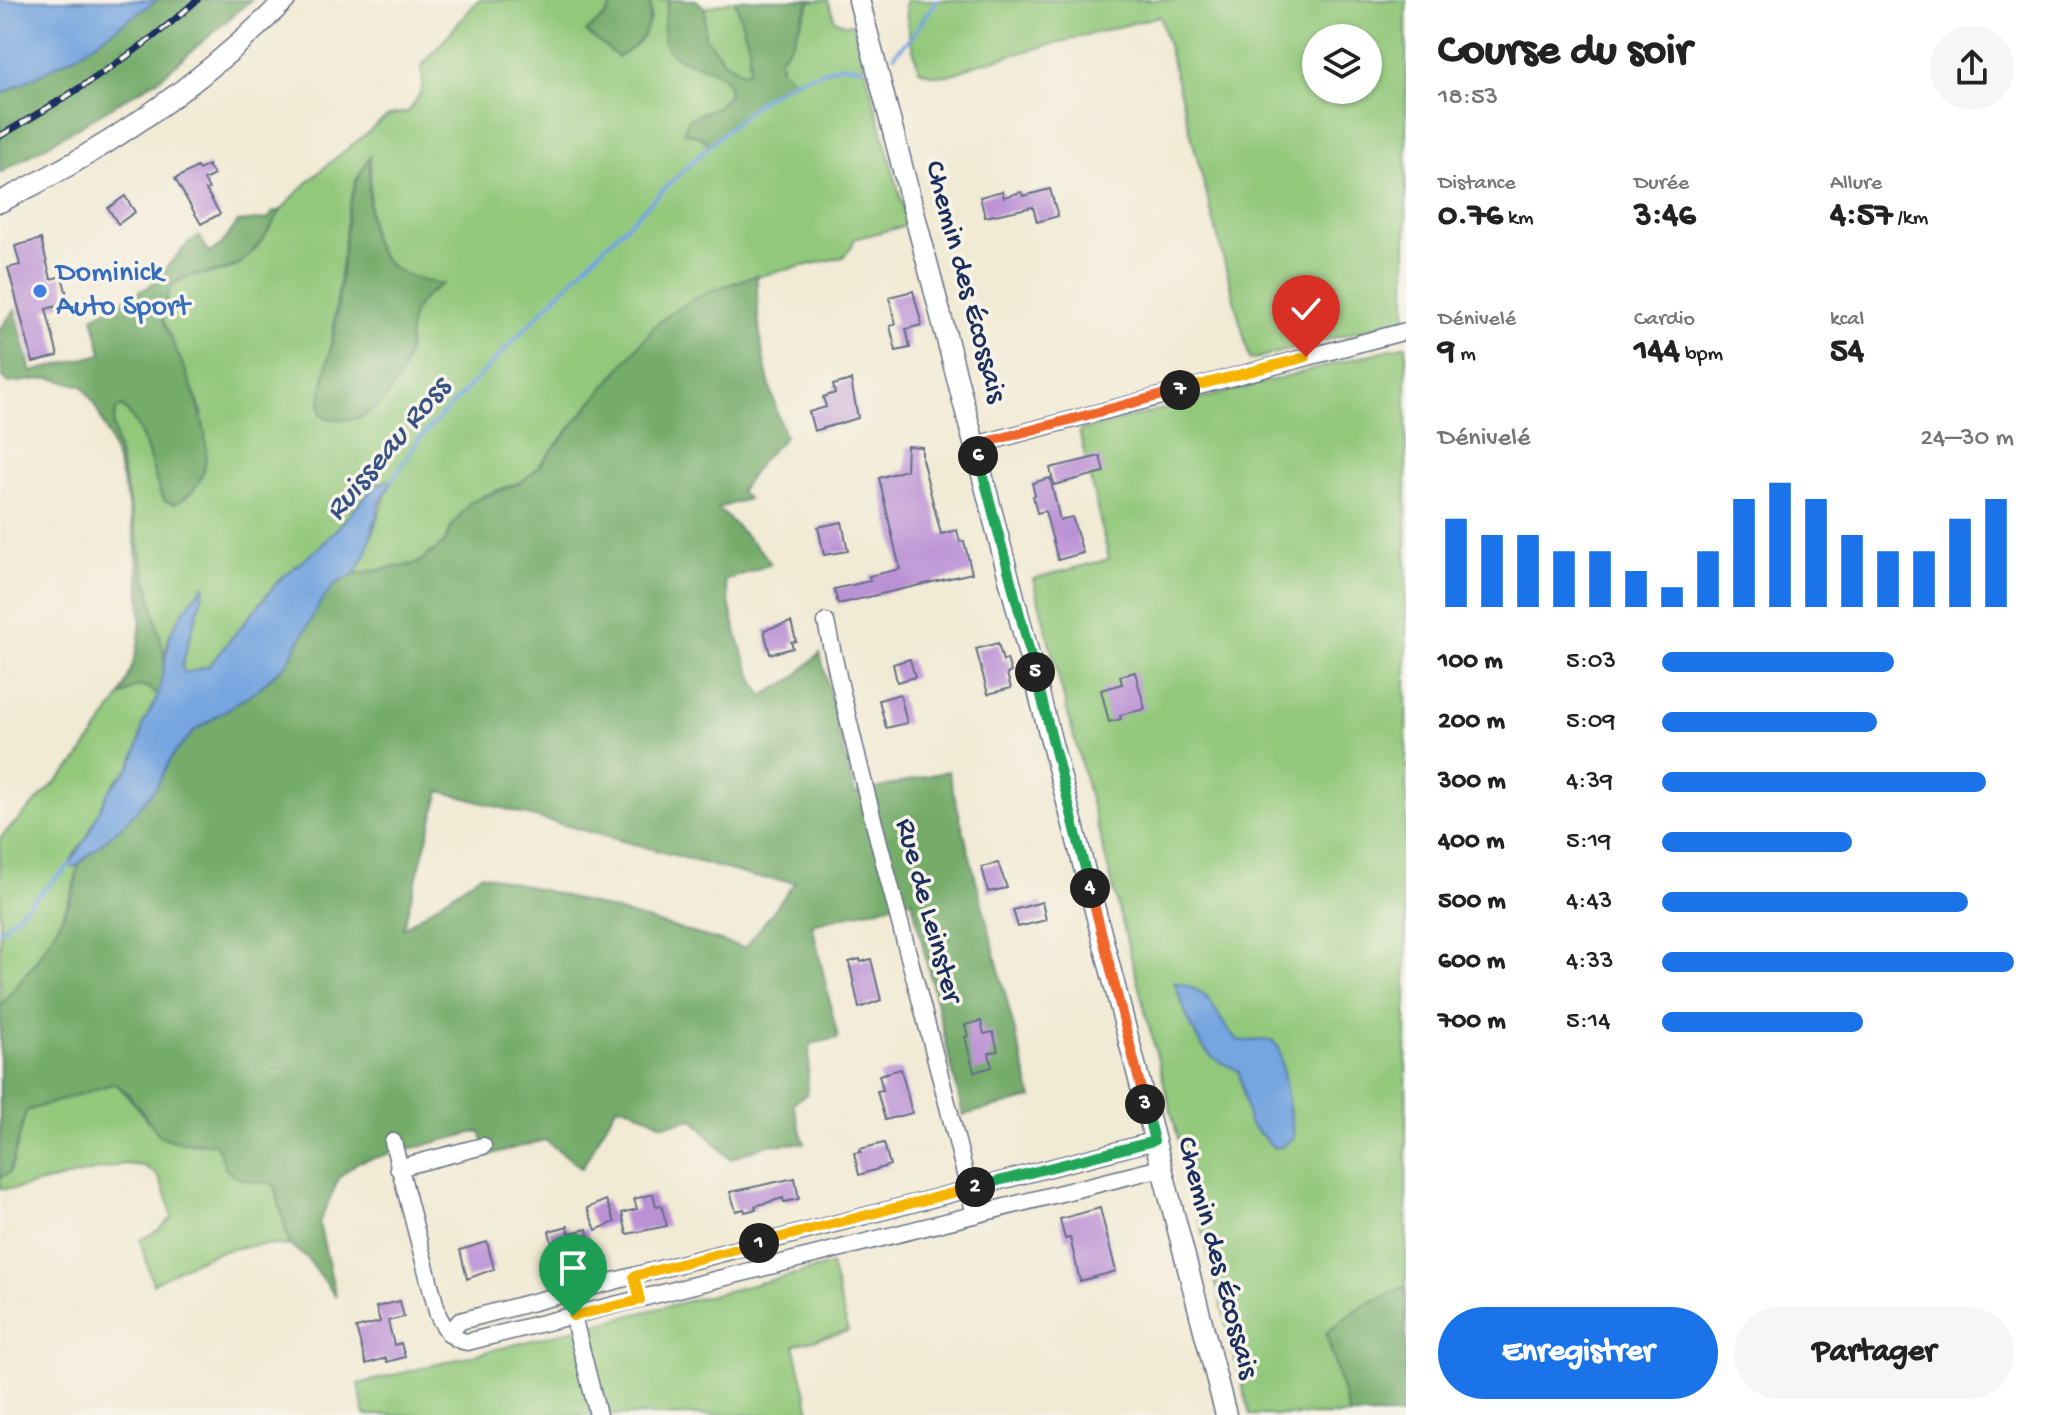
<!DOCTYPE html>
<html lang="fr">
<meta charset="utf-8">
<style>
:root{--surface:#fff;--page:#f6f6f6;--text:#222;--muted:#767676;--accent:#1a73e8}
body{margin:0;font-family:"Gochi Hand",sans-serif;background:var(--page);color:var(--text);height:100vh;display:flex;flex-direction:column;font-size:30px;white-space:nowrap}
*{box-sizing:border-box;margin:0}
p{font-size:26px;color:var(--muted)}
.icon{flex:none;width:44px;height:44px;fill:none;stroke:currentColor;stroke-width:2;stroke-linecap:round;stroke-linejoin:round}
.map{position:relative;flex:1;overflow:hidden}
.drawer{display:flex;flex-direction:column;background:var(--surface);width:640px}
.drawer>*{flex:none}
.fabs{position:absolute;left:1302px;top:24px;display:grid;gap:16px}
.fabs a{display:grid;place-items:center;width:80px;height:80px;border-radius:50%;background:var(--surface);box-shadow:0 2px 6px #0004;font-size:40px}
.pin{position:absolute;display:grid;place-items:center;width:68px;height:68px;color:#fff;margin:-82px -34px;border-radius:50% 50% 50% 0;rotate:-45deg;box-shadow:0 0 8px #0007}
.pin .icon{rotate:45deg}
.km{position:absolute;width:40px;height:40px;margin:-20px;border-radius:50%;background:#222;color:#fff;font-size:22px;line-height:40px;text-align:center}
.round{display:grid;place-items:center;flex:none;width:84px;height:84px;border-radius:42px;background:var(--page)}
.summary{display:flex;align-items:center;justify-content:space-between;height:136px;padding:0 32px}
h1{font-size:44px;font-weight:700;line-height:60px}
.figures{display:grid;grid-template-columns:repeat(3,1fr);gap:12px;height:136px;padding:8px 32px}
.figures div{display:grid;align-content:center}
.figures b{font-size:34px;font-weight:700}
.figures small{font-size:22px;font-weight:400}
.figures p{font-size:22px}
.chart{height:224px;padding:16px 32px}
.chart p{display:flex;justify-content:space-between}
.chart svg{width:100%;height:144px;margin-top:8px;stroke:var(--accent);stroke-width:6}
.button{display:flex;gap:16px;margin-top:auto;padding:16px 32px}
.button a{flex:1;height:92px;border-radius:48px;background:var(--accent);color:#fff;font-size:32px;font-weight:700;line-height:92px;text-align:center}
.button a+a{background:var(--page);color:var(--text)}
ul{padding:0 32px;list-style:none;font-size:26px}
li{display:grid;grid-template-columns:128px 96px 1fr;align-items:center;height:60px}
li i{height:20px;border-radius:10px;background:var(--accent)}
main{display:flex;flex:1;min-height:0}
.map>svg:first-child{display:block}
.green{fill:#92c87a;stroke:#567c6c;stroke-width:2;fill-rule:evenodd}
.forest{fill:#75ac6a;stroke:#486e64;stroke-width:2;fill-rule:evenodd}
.water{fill:#76a5df;stroke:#486a9e;stroke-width:2}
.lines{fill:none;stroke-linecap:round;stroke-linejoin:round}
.stream{stroke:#76a5df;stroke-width:4}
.building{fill:#bb91d5}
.minor-casing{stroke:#667087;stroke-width:19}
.major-casing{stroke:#667087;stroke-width:23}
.minor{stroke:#fff;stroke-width:16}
.major{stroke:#fff;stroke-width:20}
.rail-casing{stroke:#1b2f5e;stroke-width:7}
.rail{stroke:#f7f3e8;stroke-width:4;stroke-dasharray:12;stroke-linecap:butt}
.split-1-casing{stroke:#fff;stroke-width:16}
.split-2-casing{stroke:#fff;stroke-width:16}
.split-3-casing{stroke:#fff;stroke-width:16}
.split-4-casing{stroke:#fff;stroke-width:16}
.split-5-casing{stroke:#fff;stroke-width:16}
.split-6-casing{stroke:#fff;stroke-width:16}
.split-7-casing{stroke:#fff;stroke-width:16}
.split-8-casing{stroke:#fff;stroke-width:16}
.split-1{stroke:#f5b400;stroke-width:10}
.split-2{stroke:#f5b400;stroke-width:10}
.split-3{stroke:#22a559;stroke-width:10}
.split-4{stroke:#f0652b;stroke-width:10}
.split-5{stroke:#22a559;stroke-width:10}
.split-6{stroke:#22a559;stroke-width:10}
.split-7{stroke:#f0652b;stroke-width:10}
.split-8{stroke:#f5b400;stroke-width:10}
.shop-dot{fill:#3f7fe0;stroke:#f7f3e8;stroke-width:3}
.labels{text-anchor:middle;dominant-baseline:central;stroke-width:7;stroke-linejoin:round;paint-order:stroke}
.shop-label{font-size:30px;fill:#366cbe;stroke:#f7f3e8;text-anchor:start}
.street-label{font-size:30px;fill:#1b2f5e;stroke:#f7f3e8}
.water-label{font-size:32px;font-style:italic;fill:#365285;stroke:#f7f3e8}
</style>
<main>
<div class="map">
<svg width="1406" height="1415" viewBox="0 0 1406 1415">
<rect width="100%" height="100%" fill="#f7f3e8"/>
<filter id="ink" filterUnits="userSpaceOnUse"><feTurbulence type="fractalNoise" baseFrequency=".0125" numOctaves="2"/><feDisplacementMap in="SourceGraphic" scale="16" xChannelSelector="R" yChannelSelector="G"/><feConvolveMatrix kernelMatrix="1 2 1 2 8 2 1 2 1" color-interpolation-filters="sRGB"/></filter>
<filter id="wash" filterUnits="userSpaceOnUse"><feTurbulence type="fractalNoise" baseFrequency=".006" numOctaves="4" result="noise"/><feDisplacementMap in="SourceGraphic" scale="32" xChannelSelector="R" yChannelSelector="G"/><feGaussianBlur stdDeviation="1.8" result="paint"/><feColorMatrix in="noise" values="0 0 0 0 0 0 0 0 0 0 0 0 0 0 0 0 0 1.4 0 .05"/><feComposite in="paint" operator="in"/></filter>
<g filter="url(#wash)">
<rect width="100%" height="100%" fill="#f1ead4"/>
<path class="green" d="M478 0H614L607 14 651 20 650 0H668L663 42 723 76 729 84V94L717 107 700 113 684 132 701 137 710 144 761 100 793 82 781 70 780 57 792 43 811 1 828 0 835 20 844 24H853L908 225 854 239 852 247 843 257C779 273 706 280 656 325L535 471 521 482 481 496 452 526 444 543 416 564 354 574C374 544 375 512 393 480L377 484 323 544 280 579 209 666 186 673 182 669C187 640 199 615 204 586L171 632 164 655 122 471 113 425 116 409 122 406C145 428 150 463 160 493L165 501 175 504 203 414 163 320C167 253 208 288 242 262 260 247 269 225 283 208 307 180 338 156 366 134 373 128 382 118 391 115 396 113 403 113 409 111 420 95 426 86 421 67ZM370 157C373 200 357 254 405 276 416 282 430 282 441 285 429 293 417 301 412 316 408 326 410 338 408 348 403 382 381 412 347 420L330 352 348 213 356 181Z
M735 0 749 46V69L743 73 725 62 705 37V8Z
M907 0H1406V319L1250 360 1160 16 974 65C954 75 941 80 919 70L909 34 905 4ZM1316 38H1368V90H1316Z
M1406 345V1286L1362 1306 1326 1333 1349 1415H1250L1033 579 1109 559 1079 431Z
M137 686 149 688 158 696 143 724 138 748 130 767 115 781 86 839 73 856 75 867 79 864C67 924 38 960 0 1006V838L77 761 120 697Z
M115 1083C134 1099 151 1134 176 1141 187 1145 203 1143 215 1144L222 1153 226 1169 274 1184 290 1246C237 1240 197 1257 153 1284L140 1240 158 1230 172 1218 167 1196 158 1176 144 1166 124 1164 15 1189H0V1178L10 1172 26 1111Z
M831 1265 848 1331 794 1345 810 1411 795 1415H365L358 1384Z"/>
<path class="forest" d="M157 0H251L159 79 0 173V95L77 55Z
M614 0H650C652 28 643 44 618 57L586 32 607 14Z
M668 0H696L705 8V37L725 62 743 73 749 69V46L735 0H813L808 4 792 43 780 57 781 70 789 75 793 81 761 100 710 145 701 137 684 132 689 119 717 107 729 95C730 58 676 72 665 44 660 33 667 12 668 0Z
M370 156C369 226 357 272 443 284 429 293 419 300 413 315 408 326 411 340 408 351 402 376 387 405 363 416 351 422 338 419 326 418L321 413 320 399 336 322 348 213 356 181Z
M281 210C270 228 257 253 238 264 202 285 167 258 163 320 182 368 243 470 175 504L165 501 160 493C150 463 145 428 122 406L116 410 113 425 122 471 164 655V678L158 696 149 688 137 686 120 697C128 679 136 660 139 639 148 578 121 433 82 386L51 378 9 383 2 376 0 328 15 310 31 372 102 354 93 317 150 286 189 242 199 236 209 253 222 244 238 222 268 219 273 212Z
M757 275C756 337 766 379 785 437L762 460 740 491 748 499 718 508 764 554 771 564 725 581C733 625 741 656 762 696L793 679 820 653 855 794 948 771 1032 1098 963 1115 912 900 812 924 838 1038 810 1044 807 1094 793 1103 804 1143 765 1145 730 1159 693 1119 664 1125 626 1106 616 1107 582 1168 545 1140 488 1155 480 1131 358 1162 340 1176 319 1223 336 1297 307 1258 290 1246 274 1184C259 1182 234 1182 226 1168 222 1160 221 1152 215 1144L174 1141 160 1136 129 1095 115 1083 26 1111 10 1172 0 1178V1006L33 966 57 927 73 895 79 864 126 822 154 789 172 756 194 731 258 689 287 663 320 603 335 584 354 574 416 564 444 543 452 526 469 503 521 482 535 471 656 325C687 297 718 288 757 275ZM440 791 754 877 795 882 745 948 558 894 481 874 403 928Z
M1406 1286V1415H1349L1326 1333 1362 1306Z"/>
<path class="water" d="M0 0H157L77 55 0 95Z
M393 479 379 505 366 555 354 574 335 584 320 603 287 663 258 689 194 731 172 756 155 789 126 822 75 867 68 866 86 839 108 792 130 767 138 748 143 724 158 696 171 632 184 610 205 584C199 613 187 640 182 668L186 673 209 666 280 579 323 544 377 484Z
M1174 982C1221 992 1209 1015 1239 1041L1272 1040 1279 1048 1294 1137 1283 1146 1274 1148 1249 1123 1239 1072C1231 1065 1220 1064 1211 1056 1192 1038 1184 1006 1174 982Z"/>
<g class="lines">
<path class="stream" d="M894 55 912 36 937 0
M392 480 419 439 600 251 710 145 761 100 793 81 843 65 863 68
M0 931 71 864"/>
</g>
<g id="blocks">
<path class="building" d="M208 165 214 175 204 180 209 189 206 190 220 214 201 224 175 179 197 167 199 170Z
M1050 189 1058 216 1037 222 1033 207 985 217 980 197 1002 191 1004 197 1021 192 1023 196Z
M125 196 135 212 118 224 108 208Z
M41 239 51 279 62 276 69 303 46 309 58 356 33 362 8 268 20 265 15 246Z
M913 291 922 325 906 329 910 348 896 351 890 326 896 324 889 297Z
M851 380 858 418 814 431 809 412 826 407 823 397 835 393 833 385Z
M907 446 922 447V459L941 534 957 530 960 542 964 541 972 573 838 604 834 589 870 581 869 576 900 569 879 478 906 470Z
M1100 456 1104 472 1054 485 1050 468Z
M1050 478 1060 520 1072 517 1083 553 1058 560 1045 511 1037 513 1033 496 1035 495 1032 483Z
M842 522 848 551 824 555 818 527Z
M791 622 796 641 791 642 793 648 770 654 764 630Z
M998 643 1003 661 1007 659 1011 672 1007 674 1011 688 988 694 976 649Z
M910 659 915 677 897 682 893 664Z
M1135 672 1145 709 1120 715 1121 719 1109 722 1101 690 1122 684 1120 676Z
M900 694 907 723 886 728 879 700Z
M998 863 1007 888 988 892 982 867Z
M1042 902 1046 920 1018 927 1013 910Z
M860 959 861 962 871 959 881 1000 859 1008 849 962Z
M981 1021 984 1034 993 1032 998 1051 989 1053 992 1067 974 1072 965 1037 968 1036 965 1025Z
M901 1069 912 1113 885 1120 877 1091 883 1090 879 1075Z
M884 1143 890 1165 859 1175 854 1153 861 1152 860 1149Z
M795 1178 799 1199 784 1202 783 1198 755 1206 756 1209 745 1212 744 1209 736 1211 730 1192Z
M653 1194 656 1206 661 1205 667 1226 627 1234 622 1213 637 1209 634 1199Z
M606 1200 615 1222 596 1230 587 1208Z
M1100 1208 1116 1271 1080 1281 1070 1238 1065 1239 1060 1219Z
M568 1226 569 1233 587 1229 590 1242 565 1249 570 1275 560 1277 549 1231Z
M487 1242 494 1269 467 1279 460 1250Z
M400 1301 404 1317 388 1321 394 1345 401 1343 405 1357 387 1362 386 1358 366 1364 356 1328 380 1322 376 1307Z"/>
</g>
</g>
<g filter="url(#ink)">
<use href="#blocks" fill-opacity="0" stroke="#667087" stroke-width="2"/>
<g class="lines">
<defs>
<path id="minor" d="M976 445 1406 331
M826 622C869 822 928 1017 975 1215
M393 1142 438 1315C445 1329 451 1339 467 1342L1161 1168
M398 1168 483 1146
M573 1316 598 1415
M449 1334 460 1321 1154 1141"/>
<path id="major" d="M859 0 1226 1415
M0 202C104 151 203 83 285 0"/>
</defs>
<use href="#minor" class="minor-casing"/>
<use href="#major" class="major-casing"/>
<use href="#minor" class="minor"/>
<use href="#major" class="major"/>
<defs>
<path id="rail" d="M0 136C69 96 138 54 197 0"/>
</defs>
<use href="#rail" class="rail-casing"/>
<use href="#rail" class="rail"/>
</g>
</g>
<g class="lines" filter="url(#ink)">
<defs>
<path id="split-1" d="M573 1316 640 1300 634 1276 759 1243"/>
<path id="split-2" d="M759 1243 975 1187"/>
<path id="split-3" d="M975 1187 1154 1141 1145 1104"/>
<path id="split-4" d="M1090 888 1145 1104"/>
<path id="split-5" d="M1035 672 1090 888"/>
<path id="split-6" d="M978 456 1035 672"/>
<path id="split-7" d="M978 456 976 445 1180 390"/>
<path id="split-8" d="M1180 390 1306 357"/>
</defs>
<use href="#split-1" class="split-1-casing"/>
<use href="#split-2" class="split-2-casing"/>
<use href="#split-3" class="split-3-casing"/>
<use href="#split-4" class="split-4-casing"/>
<use href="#split-5" class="split-5-casing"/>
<use href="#split-6" class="split-6-casing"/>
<use href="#split-7" class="split-7-casing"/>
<use href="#split-8" class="split-8-casing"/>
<use href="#split-1" class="split-1"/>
<use href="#split-2" class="split-2"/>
<use href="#split-3" class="split-3"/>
<use href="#split-4" class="split-4"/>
<use href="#split-5" class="split-5"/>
<use href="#split-6" class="split-6"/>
<use href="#split-7" class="split-7"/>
<use href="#split-8" class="split-8"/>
</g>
<circle class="shop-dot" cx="40" cy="291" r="8"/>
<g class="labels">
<g class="shop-label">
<text x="56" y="274">Dominick<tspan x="56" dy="34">Auto Sport</tspan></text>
</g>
<g class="street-label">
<text transform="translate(964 282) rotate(75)">Chemin des Écossais</text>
<text transform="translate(927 911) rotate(75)">Rue de Leinster</text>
<text transform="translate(1216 1258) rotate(75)">Chemin des Écossais</text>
</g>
<g class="water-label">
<text transform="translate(389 450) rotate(-50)">Ruisseau Ross</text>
</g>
</g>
</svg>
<div class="fabs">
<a><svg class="icon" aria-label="layers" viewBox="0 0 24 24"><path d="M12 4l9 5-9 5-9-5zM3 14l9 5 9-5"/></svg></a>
</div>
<div class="pin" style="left:573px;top:1316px;background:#1e9e55"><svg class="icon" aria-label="arrive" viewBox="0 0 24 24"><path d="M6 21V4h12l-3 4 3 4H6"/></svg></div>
<div class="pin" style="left:1306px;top:357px;background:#d93025"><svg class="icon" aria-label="check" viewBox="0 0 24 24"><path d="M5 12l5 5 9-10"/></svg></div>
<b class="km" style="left:759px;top:1243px">1</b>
<b class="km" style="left:975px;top:1187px">2</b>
<b class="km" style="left:1145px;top:1104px">3</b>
<b class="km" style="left:1090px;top:888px">4</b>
<b class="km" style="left:1035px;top:672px">5</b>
<b class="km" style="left:978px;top:456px">6</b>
<b class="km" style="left:1180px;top:390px">7</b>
</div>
<section class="drawer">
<div class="summary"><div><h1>Course du soir</h1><p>18:53</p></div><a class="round"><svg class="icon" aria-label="share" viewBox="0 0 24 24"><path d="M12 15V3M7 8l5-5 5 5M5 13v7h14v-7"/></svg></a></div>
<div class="figures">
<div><p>Distance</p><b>0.76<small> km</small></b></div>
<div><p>Durée</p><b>3:46</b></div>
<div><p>Allure</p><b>4:57<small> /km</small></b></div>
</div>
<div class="figures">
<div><p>Dénivelé</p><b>9<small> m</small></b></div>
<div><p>Cardio</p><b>144<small> bpm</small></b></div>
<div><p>kcal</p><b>54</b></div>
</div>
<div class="chart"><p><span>Dénivelé</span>24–30 m</p>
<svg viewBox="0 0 160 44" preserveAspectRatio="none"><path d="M5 44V17M15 44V22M25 44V22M35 44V27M45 44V27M55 44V33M65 44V38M75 44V27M85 44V11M95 44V6M105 44V11M115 44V22M125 44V27M135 44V27M145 44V17M155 44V11"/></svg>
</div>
<ul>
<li><b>100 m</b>5:03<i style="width:66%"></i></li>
<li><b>200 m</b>5:09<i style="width:61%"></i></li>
<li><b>300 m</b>4:39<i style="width:92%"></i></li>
<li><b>400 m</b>5:19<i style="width:54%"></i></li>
<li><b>500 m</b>4:43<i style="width:87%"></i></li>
<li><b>600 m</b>4:33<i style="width:100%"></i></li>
<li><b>700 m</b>5:14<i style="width:57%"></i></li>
</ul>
<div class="button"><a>Enregistrer</a><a>Partager</a></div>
</section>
</main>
